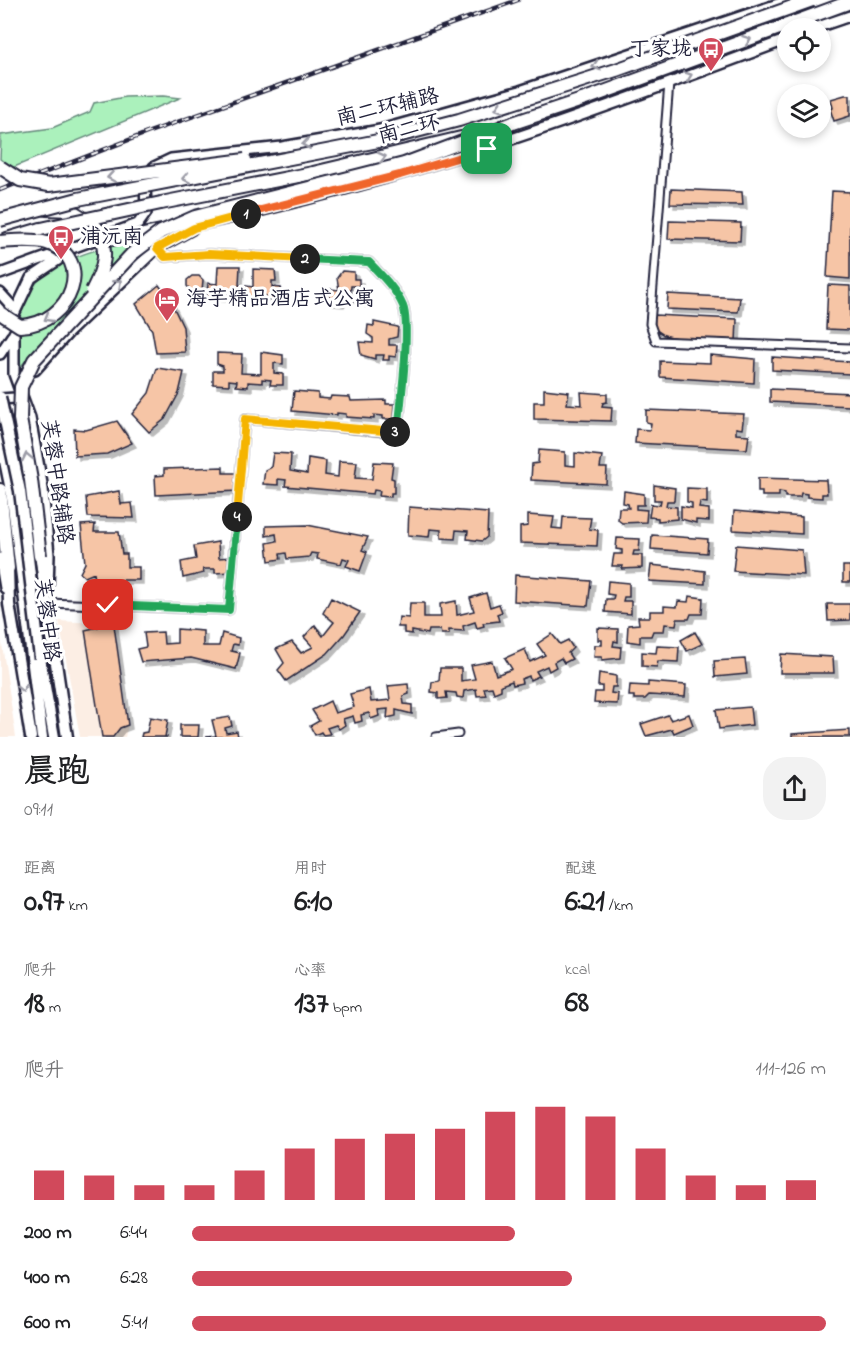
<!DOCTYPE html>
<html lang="zh">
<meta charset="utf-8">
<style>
:root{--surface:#fff;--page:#f2f2f2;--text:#202124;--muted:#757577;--accent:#d1495b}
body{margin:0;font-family:"Indie Flower","LXGW WenKai TC",sans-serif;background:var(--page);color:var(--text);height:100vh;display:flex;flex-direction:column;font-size:22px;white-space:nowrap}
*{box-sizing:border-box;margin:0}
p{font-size:20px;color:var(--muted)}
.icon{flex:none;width:33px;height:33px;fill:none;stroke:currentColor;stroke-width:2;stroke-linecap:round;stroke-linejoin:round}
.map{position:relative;height:737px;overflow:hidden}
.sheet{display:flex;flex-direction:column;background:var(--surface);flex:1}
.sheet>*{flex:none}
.tools{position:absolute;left:777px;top:18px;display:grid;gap:12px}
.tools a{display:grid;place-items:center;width:54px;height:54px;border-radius:50%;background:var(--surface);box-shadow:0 3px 9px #0003;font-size:30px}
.pin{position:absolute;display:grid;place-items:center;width:51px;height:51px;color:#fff;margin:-26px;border-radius:12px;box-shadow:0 3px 9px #0006}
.km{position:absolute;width:30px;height:30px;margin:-15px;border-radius:50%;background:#222;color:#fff;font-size:16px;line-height:30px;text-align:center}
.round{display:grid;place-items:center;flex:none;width:63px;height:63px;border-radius:24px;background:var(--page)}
.summary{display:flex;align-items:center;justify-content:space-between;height:102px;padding:0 24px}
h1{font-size:33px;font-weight:700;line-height:45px}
.figures{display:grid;grid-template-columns:repeat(3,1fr);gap:9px;height:102px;padding:6px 24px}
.figures div{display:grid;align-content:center}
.figures b{font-size:30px;font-weight:700}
.figures small{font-size:16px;font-weight:400}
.figures p{font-size:16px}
.chart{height:168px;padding:12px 24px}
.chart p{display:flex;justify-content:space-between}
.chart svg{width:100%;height:108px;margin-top:6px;stroke:var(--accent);stroke-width:6}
ul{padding:0 24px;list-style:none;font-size:20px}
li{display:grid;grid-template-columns:96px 72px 1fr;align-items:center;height:45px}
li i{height:15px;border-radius:8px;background:var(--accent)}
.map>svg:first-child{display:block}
.built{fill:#fceee4}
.green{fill:#abf1bc;stroke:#668a7c;stroke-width:1.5}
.building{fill:#f6c5a6;stroke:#22223b;stroke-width:1.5;filter:url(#shadow)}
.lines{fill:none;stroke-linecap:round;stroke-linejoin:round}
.street-casing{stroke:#22223b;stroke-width:11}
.secondary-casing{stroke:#22223b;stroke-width:14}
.primary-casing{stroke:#22223b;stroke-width:15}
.highway-casing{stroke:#22223b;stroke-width:16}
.street{stroke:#fff;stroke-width:7}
.secondary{stroke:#fff;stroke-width:9}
.primary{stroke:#fff;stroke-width:10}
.highway{stroke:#fff;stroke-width:12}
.rail-casing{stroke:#22223b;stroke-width:4.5}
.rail{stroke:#fff;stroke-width:2;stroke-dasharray:7;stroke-linecap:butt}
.primary-bridge-casing{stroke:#22223b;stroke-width:15;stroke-linecap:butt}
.highway-bridge-casing{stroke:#22223b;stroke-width:16;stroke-linecap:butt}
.primary-bridge{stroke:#fff;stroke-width:10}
.highway-bridge{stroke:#fff;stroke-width:12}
.oneway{stroke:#9c9ca7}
.split-1-casing{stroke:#fff;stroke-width:12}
.split-2-casing{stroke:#fff;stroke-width:12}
.split-3-casing{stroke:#fff;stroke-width:12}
.split-4-casing{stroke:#fff;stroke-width:12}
.split-5-casing{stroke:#fff;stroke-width:12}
.split-1{stroke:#f0652b;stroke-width:8}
.split-2{stroke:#f5b400;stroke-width:8}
.split-3{stroke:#22a559;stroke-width:8}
.split-4{stroke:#f5b400;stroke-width:8}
.split-5{stroke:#22a559;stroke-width:8}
.labels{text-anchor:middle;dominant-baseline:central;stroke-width:6;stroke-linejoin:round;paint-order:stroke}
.poi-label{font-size:21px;fill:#22223b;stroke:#fff;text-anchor:start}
.street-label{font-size:21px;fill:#22223b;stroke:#fff}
</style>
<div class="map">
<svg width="850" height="737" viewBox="0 0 850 737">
<defs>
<filter id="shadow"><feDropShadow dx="4" dy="4" stdDeviation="0" flood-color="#0004"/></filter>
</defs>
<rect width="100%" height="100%" fill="#fff"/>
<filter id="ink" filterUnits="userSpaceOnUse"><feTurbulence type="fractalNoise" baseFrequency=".0167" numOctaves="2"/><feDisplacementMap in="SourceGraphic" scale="12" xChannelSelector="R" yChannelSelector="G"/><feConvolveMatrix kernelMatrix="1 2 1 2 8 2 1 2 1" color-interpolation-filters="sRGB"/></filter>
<g filter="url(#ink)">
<path class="built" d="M59 621 114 624 128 725 125 737H80Z
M0 631 16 737H0Z"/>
<path class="green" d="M163 96 180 98 12 168 0 159 1 135 52 128 90 112 94 103 125 97Z
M141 239 19 368C7 271 61 257 141 239Z"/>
<path class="building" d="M845 95H850V116L834 121 830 109 833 108 831 99Z
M671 189 742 192 743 205 670 204Z
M832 191 850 192V279L827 277Z
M669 221 741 223 740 241 668 239Z
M218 266H240L239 285 253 287V269L275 270 276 281H272V287L281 288 279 300H266V296L258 295V299L235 298 236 295 225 293V298L207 297 208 283 217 284Z
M342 271 354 272V279H359V286H351L350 297H356V294H359L358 299H363L362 303 344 297 340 303 329 302 330 289 339 290 337 278Z
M192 276H199L203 280 202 290 192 292 187 286V280Z
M159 285 170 300 183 327 185 352 156 353 152 330 136 304Z
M828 285 850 286V330L826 329Z
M668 294 740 298 738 312 667 309Z
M654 315 737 319 736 342 680 339 664 335 655 329Z
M374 322 398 327 397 337 389 339V345H397L396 357 389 356V360H383L384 355H375V359L361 355 359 342 373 343V338L367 334 368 325 374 326Z
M261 352 283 355V364L274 363V373L283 374V385H270L271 380 262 379V383L248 382V387L236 386 237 381 229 380V385L213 384V371H223V366L217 364V353L242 354 241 373 261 374Z
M710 355 755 359 754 383 660 377V361L710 363Z
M772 357 850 362V374L772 370Z
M157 368 184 372 179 393 165 419 149 432 132 414 149 393Z
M544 389 569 392 567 404 582 405 581 392 607 394V402L603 403 602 406 612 407 611 421 534 419V402H544Z
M770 389 850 393V406L770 402Z
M294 391 318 393V398L330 399 331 396 350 397 351 401 386 400V404H395L394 419H383V416L374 415V419L346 417V414L337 413V415L292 411Z
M646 410 744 414 742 429 736 428V434L749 435 747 449 635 443 636 429 650 430 651 423 646 422Z
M117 421 132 443 107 454 75 456 74 429 86 430Z
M539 450 565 452V465L575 466V453L602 456 600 468H607L606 484 531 480 532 464 538 463Z
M273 453 291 454 290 471 307 474 308 458 326 461 325 475 338 477 339 461 357 462 355 478 372 479 374 462 393 463 391 478 394 479V493H391V497L379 496 380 491 374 490 373 494 285 486 286 480 278 479V485L263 484 265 470 271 467Z
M223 467V473H238V491L156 495 155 476 164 475V469Z
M758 478 826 480 827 494H822V498L807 497V494L801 493 800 497H785V493L779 492V496H762V492H758Z
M654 485 675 488 674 501H667L666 506 677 507V519L658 521V518L649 517 651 504 660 505 661 500H654Z
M687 488 707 489V503L700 502 699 508 709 509V521L696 520V523L681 519V506L692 508V503L687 502Z
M119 491 121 504 132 503 134 518 88 517 86 497Z
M624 491 644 494V505H636V509L647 510 646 522 622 523 618 520 619 508H629L628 504 623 503Z
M409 507 488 513 487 537 482 541 467 539 468 531 456 530 455 539 441 538V530L430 529 429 537 408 535Z
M734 511 802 517V534L733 530Z
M528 515 554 517 552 528 562 529 563 517 591 518 589 529 598 530 597 546 520 543V527L528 526Z
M95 524 94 532H119L122 554H127V567H139V580H95L94 573 85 577 80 573 85 563 81 525Z
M307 525 368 537 362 550 367 552 360 571 346 566 349 560 343 558 341 564 317 559 318 554 311 553 309 557 287 559 286 553 280 554 281 559 269 561 267 543 277 541 276 534 266 536V526Z
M652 535 708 539 707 553 651 549Z
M617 538 640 539 639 551H634L633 555H642V568L622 569 623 566H612L614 554H622V550L616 549Z
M218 542 219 558 231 557V572L215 573V569H203L204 573 183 578 181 562 196 559 194 546Z
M736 545 802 550 804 575 733 571Z
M651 565 705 571V584L649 581Z
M843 566H850V582H843Z
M515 575 591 581 588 606 514 601Z
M608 581 629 583V597H624L623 601H631V614L605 612 606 599H613L614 595 607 594Z
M486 593 490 607 499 604 502 612 497 614 499 621 483 623 484 626 477 628 475 622 463 626 464 631 449 630V634H441L440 630H429L428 634 412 631V634L404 633V627H398L399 617 409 618 410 603H424V617H441L440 604 456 601 457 615 474 611 470 598Z
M689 596 703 598 702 614H691L689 619H677L676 625 665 624 664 631H653L651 636H640V643L627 641 628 625 639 624 638 617H650V611H664V606L677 607 678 601 688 602Z
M331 598 360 612 344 635 327 654 286 681 278 670 284 663 276 649 292 642 301 653 313 647 304 637 315 625 323 636 334 622 323 613Z
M827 604H850V620L828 621Z
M112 611 128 725 120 728 113 737H102L85 630 98 627Z
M598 628 618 629V642L614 641 613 646 621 647 620 658 602 660V657H594L595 645H602V640H598Z
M177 629 203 631V646H219L222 633 239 638 238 645 233 644 231 651 240 653 236 669 191 658 141 662 137 649 146 647 144 633 163 632 164 644 177 643Z
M695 632 702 644 687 651 681 640Z
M552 634 560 644 568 640 573 648 568 653 572 659 564 663 561 658 554 662 556 667 549 671 547 666 536 671 539 676 530 680 529 676 521 679 522 683 513 685 512 681 501 685V690L494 693 492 687 484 688 486 695 477 696 476 689 464 691 463 698 457 697 456 693 446 692 447 698 438 699V693L431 692 432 682 439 681 440 668H461V681L475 679 471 665 492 661 496 675 512 669 505 658 525 649 530 662 545 655 537 644Z
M657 646 679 647 678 662 658 661 657 667 642 666V652L656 653Z
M781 654 833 657 834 673H780Z
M745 659 747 674 715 677 714 661Z
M599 673 616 676V687H612L611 693 618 694 617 704 594 703 595 692H602V686H598Z
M648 682 686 685 685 697 649 695 645 699H634V696H629L630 685 648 686Z
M408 684 409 694 403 696 404 704 412 705V714L396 710V716L387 718 388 709 378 710 379 716 371 719 369 713 361 715 362 721 355 723 353 716 343 719 345 725 339 729 336 725 327 728 330 734 323 735 321 732 315 735 310 726 319 721 312 710 330 701 335 713 354 707 350 694 369 689 371 702 390 700 388 686Z
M750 707 752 725 719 729 716 710Z
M689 714 693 725 674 733 672 729 646 736 641 724 668 715 671 720Z
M150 717 168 720 165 737H168H141L142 733 147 732Z
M230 717 232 726 225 728 226 733 237 731 238 737H206L216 736 212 720Z
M180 725H199L198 737H180Z
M850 730V737H792V734Z"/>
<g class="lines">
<defs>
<path id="street" d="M669 83 650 324 656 341 850 348
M48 603 229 610 245 419 398 433C400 408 411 326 403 306 396 289 382 276 369 262L209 254 165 257 157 248
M436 737 458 734"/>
<path id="secondary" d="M815 28 850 16
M178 228C223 221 266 209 310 198 476 157 628 99 788 39
M113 240 161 230
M0 274 138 224 146 213 145 180 154 167 171 159 282 147 380 130 520 91 790 0
M0 293 10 304 14 314
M14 314 31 278 58 260
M14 333V374L30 418 43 489 49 555 48 588
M0 354 12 336
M25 373 35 370 68 333 157 248 192 229
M0 399 15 398 24 404
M0 558 5 588"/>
<path id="primary" d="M0 437 11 490 42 737
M40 556 67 737
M8 568 9 604 31 737
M40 658 54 737"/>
<path id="highway" d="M504 126 585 99 850 2
M161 203 313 173 461 138
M46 209 70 210 93 224
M7 239 41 229
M0 490 8 568"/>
</defs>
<use href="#street" class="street-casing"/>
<use href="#secondary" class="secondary-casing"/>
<use href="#primary" class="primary-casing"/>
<use href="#highway" class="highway-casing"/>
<use href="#street" class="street"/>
<use href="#secondary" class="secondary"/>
<use href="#primary" class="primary"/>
<use href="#highway" class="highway"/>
<defs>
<path id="rail" d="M0 190 152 131 518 0"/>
</defs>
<use href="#rail" class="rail-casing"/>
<use href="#rail" class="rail"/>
<defs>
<path id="primary-bridge" d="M0 397 20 491 40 658"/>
<path id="highway-bridge" d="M0 167 20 180 49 185 245 160
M0 220 78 199 378 141 459 120 616 70 812 0
M41 229 161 203
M0 242C15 241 32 239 47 243 95 257 73 324 20 326L0 313
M92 291C104 268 110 250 96 227
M40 556 31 480 20 419 21 387 34 360 132 254 161 232 195 217 404 164 513 123"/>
</defs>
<use href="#primary-bridge" class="primary-bridge-casing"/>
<use href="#highway-bridge" class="highway-bridge-casing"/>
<use href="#primary-bridge" class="primary-bridge"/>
<use href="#highway-bridge" class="highway-bridge"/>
</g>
<defs><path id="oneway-chevron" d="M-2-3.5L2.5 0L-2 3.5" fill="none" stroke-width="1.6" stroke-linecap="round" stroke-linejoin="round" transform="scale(1.5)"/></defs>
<g class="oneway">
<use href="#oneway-chevron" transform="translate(747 40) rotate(-20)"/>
<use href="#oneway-chevron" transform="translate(596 66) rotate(162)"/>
<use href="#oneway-chevron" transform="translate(688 76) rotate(-21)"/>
<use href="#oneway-chevron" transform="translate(499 108) rotate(163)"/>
<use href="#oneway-chevron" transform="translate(306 144) rotate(172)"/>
<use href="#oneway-chevron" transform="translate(382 157) rotate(-13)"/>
<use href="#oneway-chevron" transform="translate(111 177) rotate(171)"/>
<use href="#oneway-chevron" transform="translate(186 178) rotate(170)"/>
<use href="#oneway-chevron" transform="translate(118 283) rotate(-44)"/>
<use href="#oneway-chevron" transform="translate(48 318) rotate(150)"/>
<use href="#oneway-chevron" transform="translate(27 457) rotate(-101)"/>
<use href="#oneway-chevron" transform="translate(22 688) rotate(79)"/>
</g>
</g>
<g class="lines" filter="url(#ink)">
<defs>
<path id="split-1" d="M246 214 400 175 487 149"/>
<path id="split-2" d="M246 214 194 228 157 248 165 257 209 254 305 259"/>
<path id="split-3" d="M305 259 369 262C382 276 396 289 403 306 411 326 400 408 398 433L395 432"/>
<path id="split-4" d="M237 517 245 419 395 432"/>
<path id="split-5" d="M108 605 229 610 237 517"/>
</defs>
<use href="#split-1" class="split-1-casing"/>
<use href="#split-2" class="split-2-casing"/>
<use href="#split-3" class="split-3-casing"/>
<use href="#split-4" class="split-4-casing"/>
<use href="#split-5" class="split-5-casing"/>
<use href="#split-1" class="split-1"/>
<use href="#split-2" class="split-2"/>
<use href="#split-3" class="split-3"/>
<use href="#split-4" class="split-4"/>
<use href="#split-5" class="split-5"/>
</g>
<defs>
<symbol id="bus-pin" viewBox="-11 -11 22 30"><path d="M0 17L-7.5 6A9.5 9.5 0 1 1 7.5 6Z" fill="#d1495b" stroke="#fff"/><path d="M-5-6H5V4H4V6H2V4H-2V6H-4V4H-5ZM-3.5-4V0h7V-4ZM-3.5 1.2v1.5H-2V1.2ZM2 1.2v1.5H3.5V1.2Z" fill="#fff"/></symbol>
<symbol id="hotel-pin" viewBox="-11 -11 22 30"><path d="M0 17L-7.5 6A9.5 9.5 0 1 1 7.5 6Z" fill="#d1495b" stroke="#fff"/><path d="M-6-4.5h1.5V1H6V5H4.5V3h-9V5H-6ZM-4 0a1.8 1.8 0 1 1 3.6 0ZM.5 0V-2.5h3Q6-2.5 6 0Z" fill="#fff"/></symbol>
</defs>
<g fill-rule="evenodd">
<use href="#bus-pin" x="696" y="35" width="30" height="40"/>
<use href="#bus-pin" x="46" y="223" width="30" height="40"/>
<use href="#hotel-pin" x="152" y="285" width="30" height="40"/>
</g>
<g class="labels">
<g class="poi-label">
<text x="692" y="50" text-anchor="end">丁家垅</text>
<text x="80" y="238">浦沅南</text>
<text x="186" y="300">海芋精品酒店式公寓</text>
</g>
<g class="street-label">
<text transform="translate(388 108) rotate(-13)">南二环辅路</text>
<text transform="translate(409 130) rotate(-14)">南二环</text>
<text transform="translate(56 482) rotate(82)">芙蓉中路辅路</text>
<text transform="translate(46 620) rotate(83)">芙蓉中路</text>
</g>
</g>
</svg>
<div class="tools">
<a><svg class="icon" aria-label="locate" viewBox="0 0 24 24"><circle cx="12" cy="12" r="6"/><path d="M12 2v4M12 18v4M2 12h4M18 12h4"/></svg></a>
<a><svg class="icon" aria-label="layers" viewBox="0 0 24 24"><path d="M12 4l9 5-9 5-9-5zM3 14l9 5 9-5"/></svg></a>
</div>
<div class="pin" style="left:487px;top:149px;background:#1e9e55"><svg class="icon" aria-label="arrive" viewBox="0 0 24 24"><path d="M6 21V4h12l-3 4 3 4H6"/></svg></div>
<div class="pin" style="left:108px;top:605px;background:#d93025"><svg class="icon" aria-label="check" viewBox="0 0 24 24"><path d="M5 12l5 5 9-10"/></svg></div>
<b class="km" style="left:246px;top:214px">1</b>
<b class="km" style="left:305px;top:259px">2</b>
<b class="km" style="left:395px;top:432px">3</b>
<b class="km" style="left:237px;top:517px">4</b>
</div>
<section class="sheet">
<div class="summary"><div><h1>晨跑</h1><p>09:11</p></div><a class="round"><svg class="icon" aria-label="share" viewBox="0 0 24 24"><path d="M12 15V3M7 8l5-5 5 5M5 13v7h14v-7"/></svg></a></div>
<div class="figures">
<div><p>距离</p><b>0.97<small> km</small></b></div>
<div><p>用时</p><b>6:10</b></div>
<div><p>配速</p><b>6:21<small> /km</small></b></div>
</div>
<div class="figures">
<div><p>爬升</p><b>18<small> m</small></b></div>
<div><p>心率</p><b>137<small> bpm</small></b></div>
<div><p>kcal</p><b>68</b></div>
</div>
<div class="chart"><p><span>爬升</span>111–126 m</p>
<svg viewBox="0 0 160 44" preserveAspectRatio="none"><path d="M5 44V32M15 44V34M25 44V38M35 44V38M45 44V32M55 44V23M65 44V19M75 44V17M85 44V15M95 44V8M105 44V6M115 44V10M125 44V23M135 44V34M145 44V38M155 44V36"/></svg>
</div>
<ul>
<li><b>200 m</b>6:44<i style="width:51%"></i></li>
<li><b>400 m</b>6:28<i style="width:60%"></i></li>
<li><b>600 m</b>5:41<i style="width:100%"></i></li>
</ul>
</section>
